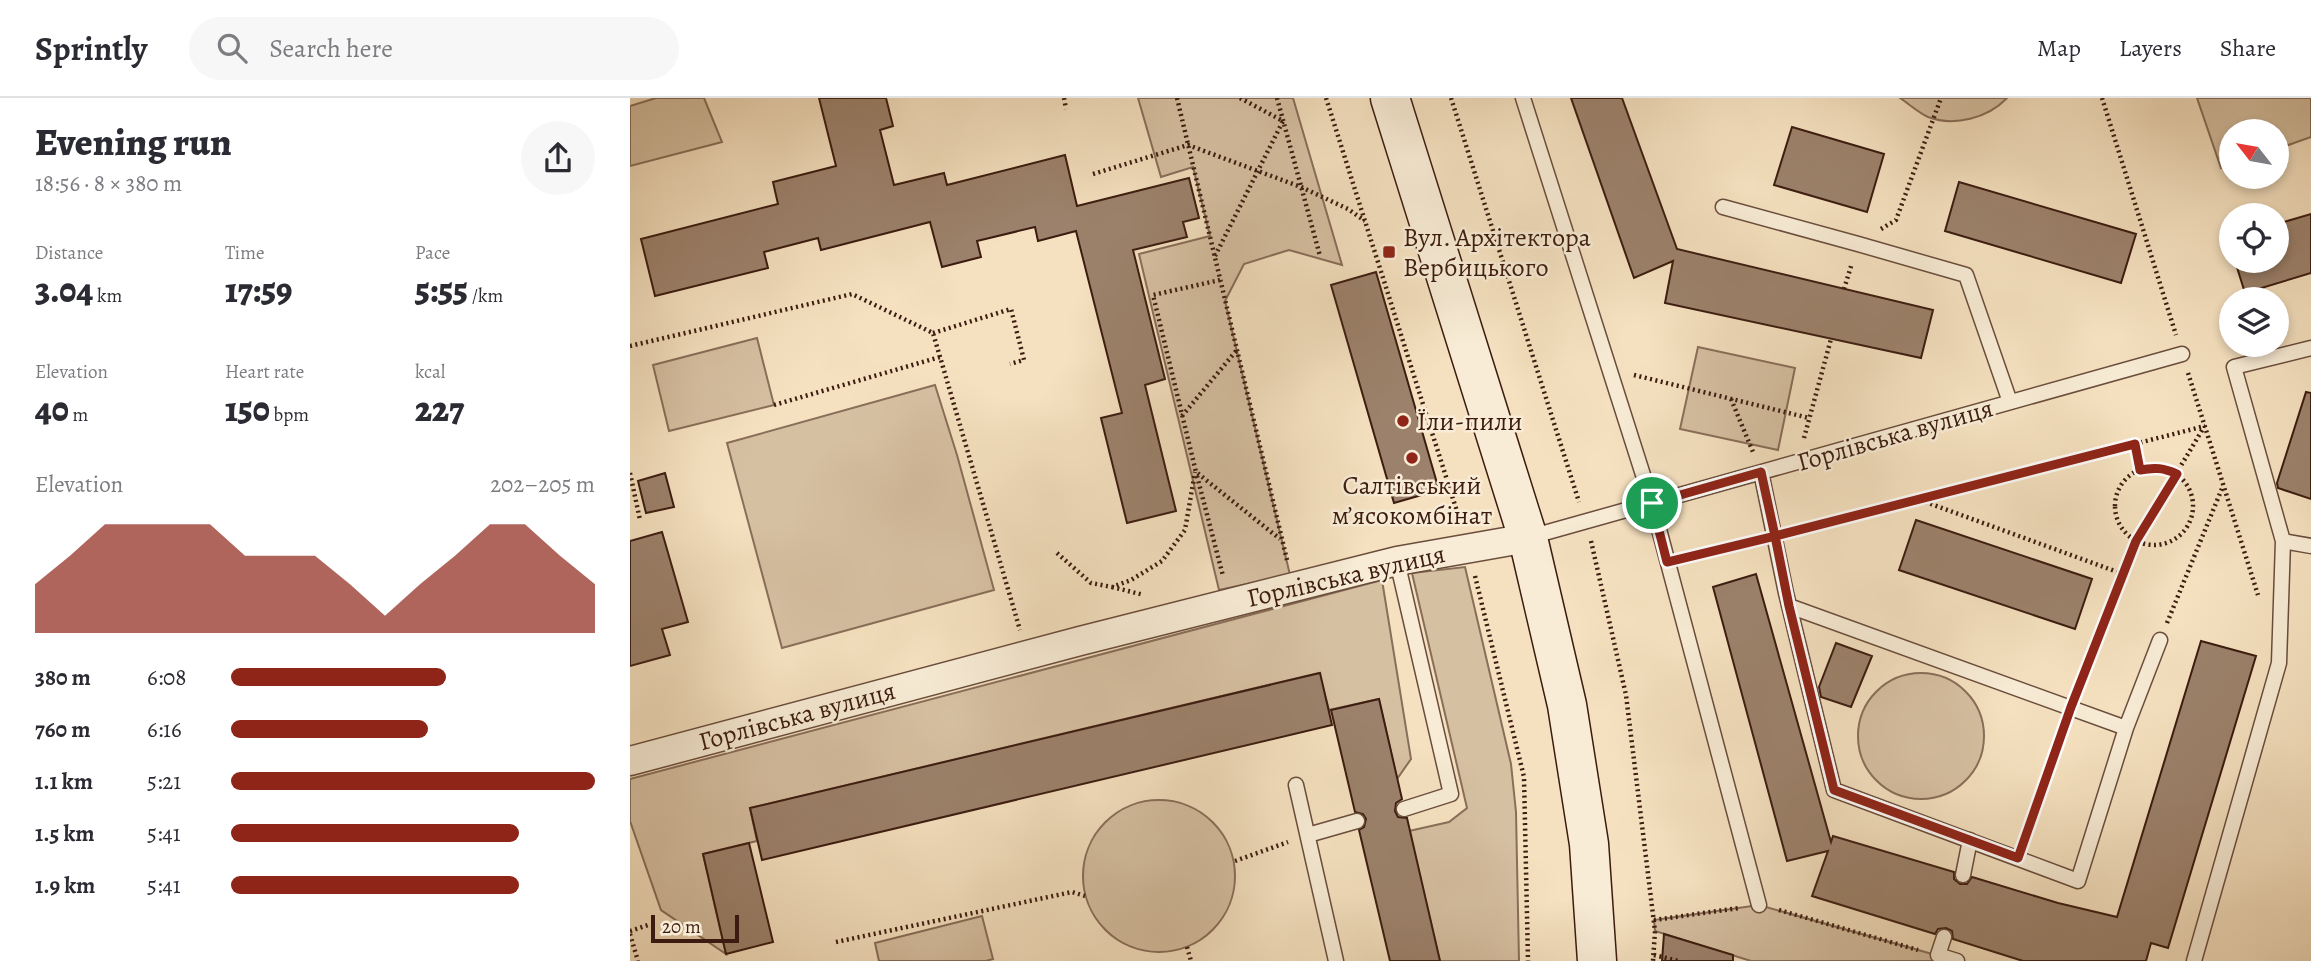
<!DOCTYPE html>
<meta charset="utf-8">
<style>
:root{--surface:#fff;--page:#f7f7f7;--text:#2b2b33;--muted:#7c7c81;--line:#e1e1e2;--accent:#8f2418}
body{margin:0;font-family:Alegreya,serif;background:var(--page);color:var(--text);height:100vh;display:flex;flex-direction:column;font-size:26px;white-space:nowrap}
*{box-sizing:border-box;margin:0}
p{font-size:23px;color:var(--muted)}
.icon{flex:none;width:38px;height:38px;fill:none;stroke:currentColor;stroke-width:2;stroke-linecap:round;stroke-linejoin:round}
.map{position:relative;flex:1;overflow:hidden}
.side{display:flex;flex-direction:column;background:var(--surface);width:630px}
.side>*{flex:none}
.needle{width:46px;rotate:301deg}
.controls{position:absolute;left:1589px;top:21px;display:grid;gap:14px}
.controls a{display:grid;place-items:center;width:70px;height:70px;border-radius:50%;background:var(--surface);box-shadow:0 4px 10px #0003;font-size:35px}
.scale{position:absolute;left:21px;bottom:18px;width:88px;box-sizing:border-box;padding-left:7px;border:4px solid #3c1c10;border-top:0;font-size:19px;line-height:24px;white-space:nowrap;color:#3c1c10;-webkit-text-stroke:5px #f8ecd6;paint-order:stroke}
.pin{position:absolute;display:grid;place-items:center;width:60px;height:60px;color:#fff;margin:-30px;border:4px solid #fff;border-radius:50%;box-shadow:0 2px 7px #0007}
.round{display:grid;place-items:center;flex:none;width:74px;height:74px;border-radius:37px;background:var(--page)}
.summary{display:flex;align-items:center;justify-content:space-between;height:119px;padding:0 35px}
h1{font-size:38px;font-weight:800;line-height:52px}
.stats{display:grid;grid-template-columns:repeat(3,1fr);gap:10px;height:119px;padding:7px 35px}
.stats div{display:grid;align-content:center}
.stats b{font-size:35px;font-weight:800}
.stats small{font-size:19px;font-weight:400}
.stats p{font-size:19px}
.chart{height:196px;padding:14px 35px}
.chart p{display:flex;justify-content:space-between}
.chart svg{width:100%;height:126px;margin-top:7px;fill:var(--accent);opacity:.7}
ul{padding:0 35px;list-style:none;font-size:23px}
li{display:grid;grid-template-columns:112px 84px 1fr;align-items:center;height:52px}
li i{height:18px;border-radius:9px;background:var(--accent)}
header{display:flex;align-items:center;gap:42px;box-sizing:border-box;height:98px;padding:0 35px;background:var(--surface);border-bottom:2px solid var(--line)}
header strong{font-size:33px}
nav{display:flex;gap:38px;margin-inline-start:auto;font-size:24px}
.search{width:490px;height:63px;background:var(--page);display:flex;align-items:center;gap:18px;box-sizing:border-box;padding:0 24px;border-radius:38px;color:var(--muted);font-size:26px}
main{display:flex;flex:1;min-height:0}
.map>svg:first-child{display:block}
.green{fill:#d6c0a2;stroke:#896e59;stroke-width:2}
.building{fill:#9c826c;stroke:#3c1c10;stroke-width:2}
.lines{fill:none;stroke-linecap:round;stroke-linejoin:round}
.lane-casing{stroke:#6a4d3c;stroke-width:17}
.street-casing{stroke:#6a4d3c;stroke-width:31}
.secondary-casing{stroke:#3c1c10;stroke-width:41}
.path{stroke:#3c1c10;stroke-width:4.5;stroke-dasharray:2 3.5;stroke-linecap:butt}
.lane{stroke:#f8ecd6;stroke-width:14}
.street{stroke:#f8ecd6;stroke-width:28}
.secondary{stroke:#f8ecd6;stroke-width:38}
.route-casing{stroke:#fff;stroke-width:14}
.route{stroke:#8f2418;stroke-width:9}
.poi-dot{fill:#8f2418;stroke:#f8ecd6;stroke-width:2.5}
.labels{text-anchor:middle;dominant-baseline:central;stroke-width:5;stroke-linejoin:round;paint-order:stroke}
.poi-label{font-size:26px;fill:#3c1c10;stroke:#f8ecd6;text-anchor:start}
.street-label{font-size:26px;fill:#3c1c10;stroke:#f8ecd6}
</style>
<header>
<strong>Sprintly</strong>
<div class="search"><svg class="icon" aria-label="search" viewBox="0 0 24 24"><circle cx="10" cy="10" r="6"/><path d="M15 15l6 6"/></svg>Search here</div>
<nav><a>Map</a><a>Layers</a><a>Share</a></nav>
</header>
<main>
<section class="side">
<div class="summary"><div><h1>Evening run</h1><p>18:56 · 8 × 380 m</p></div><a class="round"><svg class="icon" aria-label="share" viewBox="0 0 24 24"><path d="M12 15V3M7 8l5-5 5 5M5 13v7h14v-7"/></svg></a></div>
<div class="stats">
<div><p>Distance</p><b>3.04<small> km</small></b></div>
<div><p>Time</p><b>17:59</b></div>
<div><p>Pace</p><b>5:55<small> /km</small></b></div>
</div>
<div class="stats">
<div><p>Elevation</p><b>40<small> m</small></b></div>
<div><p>Heart rate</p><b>150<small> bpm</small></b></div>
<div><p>kcal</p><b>227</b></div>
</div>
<div class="chart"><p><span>Elevation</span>202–205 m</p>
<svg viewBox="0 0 160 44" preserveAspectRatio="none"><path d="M0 44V27L10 17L20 6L30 6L40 6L50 6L60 17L70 17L80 17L90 27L100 38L110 27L120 17L130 6L140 6L150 17L160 27V44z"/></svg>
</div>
<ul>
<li><b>380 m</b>6:08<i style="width:59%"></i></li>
<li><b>760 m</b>6:16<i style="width:54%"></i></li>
<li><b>1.1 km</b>5:21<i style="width:100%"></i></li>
<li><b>1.5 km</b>5:41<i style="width:79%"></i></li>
<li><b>1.9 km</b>5:41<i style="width:79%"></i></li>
</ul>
</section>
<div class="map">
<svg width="1681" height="863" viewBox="0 0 1681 863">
<rect width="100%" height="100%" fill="#f5e1c0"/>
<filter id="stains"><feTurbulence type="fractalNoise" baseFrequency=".00286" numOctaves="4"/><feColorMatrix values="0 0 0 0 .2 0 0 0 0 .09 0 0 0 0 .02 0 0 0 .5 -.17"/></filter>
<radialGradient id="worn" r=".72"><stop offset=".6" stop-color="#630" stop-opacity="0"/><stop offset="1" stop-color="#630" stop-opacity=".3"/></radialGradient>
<path class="green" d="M26 0H74L92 44 0 68V8Z
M508 0H663L712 167 659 152 614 166 595 203 660 477 589 492 509 156 580 138 563 69 531 79Z
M1270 0H1377C1358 20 1324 29 1298 19 1289 15 1279 6 1270 0Z
M1567 0H1681V39L1647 51V33H1601V67L1591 70Z
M127 240 144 307 39 333 23 267Z
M1068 249 1165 270 1148 352 1050 331Z
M305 287 327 357 364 492 152 550 97 345Z
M835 469 881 666 886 714 889 863H810L779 733 819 724 837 710 782 475Z
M752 482 781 661 767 681 749 601 699 612 689 575 120 710 127 743 73 756 96 856 31 812 0 723V681Z
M1228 638a63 63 0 1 1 126 0a63 63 0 1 1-126 0Z
M453 778a76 76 0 1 1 152 0a76 76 0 1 1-152 0Z
M1129 807 1327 863H1121L1025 833 1024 822Z
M352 818 363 861 356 863H249L245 845Z"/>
<path class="building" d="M189 0H256L263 28 250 32 264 87 314 75 317 87 435 57 447 108 559 80 569 120 553 124 557 139 503 152 535 281 515 287 546 413 497 425 471 320 492 315 446 133 408 143 405 129 347 143 351 159 312 169 300 124 191 152 188 140 134 154 138 170 25 198 11 141 148 106 143 84 206 68Z
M941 0H992L1047 151 1303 212 1291 260 1035 205 1043 163 1004 180Z
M1162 29 1254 56 1237 114 1144 87Z
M1329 84 1506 136 1491 185 1315 133Z
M1681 116V175L1615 195 1605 163H1647V126Z
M746 174 809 392 764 405 701 187Z
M1676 294 1681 295V401L1648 390 1647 385Z
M35 375 44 409 16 415 8 383Z
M1286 422 1462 481 1445 531 1269 472Z
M32 434 58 524 32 531 40 557 0 568V443Z
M1126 476 1201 744 1203 738 1324 774V781L1330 786H1337L1342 779 1428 805 1487 819 1571 543 1626 558 1538 850 1521 845 1516 863H1393L1323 841 1322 833 1316 830 1308 831 1305 836 1182 798 1198 753 1157 763 1083 489Z
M1206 545 1242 558 1221 609 1191 599 1189 589Z
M690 575 702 627 132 762 120 710Z
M749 601 772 701 766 705 765 713 768 719 777 720 810 863H760L729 732 734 729 736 721 733 716 725 714 701 612Z
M119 745 143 844 96 856 73 756Z
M1034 836 1103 857V863H1032Z"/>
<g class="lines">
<defs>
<path id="lane" d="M893 0 1022 405 1129 807
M1093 109 1228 146 1336 177 1380 304
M1681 250 1604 269 1653 443 1681 448
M1131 374 1156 495 1204 692 1448 783 1496 630 1530 542
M900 439 1552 256
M767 463 821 696 774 711
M1159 508 1496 630
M666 687 706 863
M678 737 727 723
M1333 777 1340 742
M1314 839 1308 857 1327 863
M1564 863 1649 565 1653 443"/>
<path id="street" d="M0 663 450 543 767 463 898 440"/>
<path id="secondary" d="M760 0 898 440 937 607 959 746 967 863"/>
</defs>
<use href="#lane" class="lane-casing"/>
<use href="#street" class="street-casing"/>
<use href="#secondary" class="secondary-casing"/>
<path class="path" d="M434 0 436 11
M547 0 657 462
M647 0 690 158
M696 0 830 423
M821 0 949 404
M1472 0 1546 237
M463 76 558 47 671 89 718 111 735 123
M1251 131 1266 122 1311 0
M585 158 653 23 610 0
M590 182 523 197 566 374 650 441
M1214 191 1222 165
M303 235 381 211 394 262 380 266
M0 248 222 196 303 235 390 532
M1558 275 1628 497
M1004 277 1179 320
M1101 301 1123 354
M144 307 310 259
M552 318 606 253
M1174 340 1201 241
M1505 346 1510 371
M1485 408a39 39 0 1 1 78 0a39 39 0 1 1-78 0Z
M0 375 10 422
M567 378 593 478
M1290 402 1493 476
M1164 433 1575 328
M961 443 996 597 1025 833 1023 863
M427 455 461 485 482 489 501 482 532 463 555 432 565 374
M1058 459 1124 443
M845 478 894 679 898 863
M482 489 514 497
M1537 525 1593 388
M1448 591 1506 443 1574 329
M1394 743 1434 629
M605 763 658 744
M1149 812 1288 852
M1024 822 1109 810
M0 833 18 827
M0 836 8 863
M206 844 442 794 455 798
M557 849 561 863
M1024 857 1049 863"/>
<use href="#lane" class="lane"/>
<use href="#street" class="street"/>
<use href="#secondary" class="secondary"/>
</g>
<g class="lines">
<defs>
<path id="route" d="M1022 405 1037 464 1145 438 1159 508 1204 692 1388 760 1441 609 1506 443 1547 376C1534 370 1525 369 1510 372L1505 346 1145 438 1131 374 1022 405"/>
</defs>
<use href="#route" class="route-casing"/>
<use href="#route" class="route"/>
</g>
<g class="poi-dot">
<rect x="752" y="147" width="14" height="14" rx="3.5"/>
<circle cx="773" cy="323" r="7"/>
<circle cx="782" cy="360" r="7"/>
</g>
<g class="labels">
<g class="poi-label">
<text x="773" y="139">Вул. Архітектора<tspan x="773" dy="30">Вербицького</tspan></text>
<text x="787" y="323">Їли-пили</text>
<text x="782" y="387" text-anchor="middle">Салтівський<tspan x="782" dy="30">м’ясокомбінат</tspan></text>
</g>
<g class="street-label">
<text transform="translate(1265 337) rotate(-16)">Горлівська вулиця</text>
<text transform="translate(716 478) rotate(-13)">Горлівська вулиця</text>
<text transform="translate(167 618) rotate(-15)">Горлівська вулиця</text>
</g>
</g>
<rect width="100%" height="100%" filter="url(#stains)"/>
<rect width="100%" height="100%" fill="url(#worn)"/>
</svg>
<div class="controls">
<a><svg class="needle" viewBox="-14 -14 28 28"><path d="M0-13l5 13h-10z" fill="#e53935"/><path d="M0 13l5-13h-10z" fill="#7c7c81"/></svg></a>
<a><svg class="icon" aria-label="locate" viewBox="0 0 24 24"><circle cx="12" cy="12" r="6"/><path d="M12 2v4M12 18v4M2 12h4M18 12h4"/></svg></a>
<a><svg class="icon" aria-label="layers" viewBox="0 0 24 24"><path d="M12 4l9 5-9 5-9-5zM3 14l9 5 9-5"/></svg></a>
</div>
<div class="scale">20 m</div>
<div class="pin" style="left:1022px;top:405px;background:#1e9e55"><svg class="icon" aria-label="arrive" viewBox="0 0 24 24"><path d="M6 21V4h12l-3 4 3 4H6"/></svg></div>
</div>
</main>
